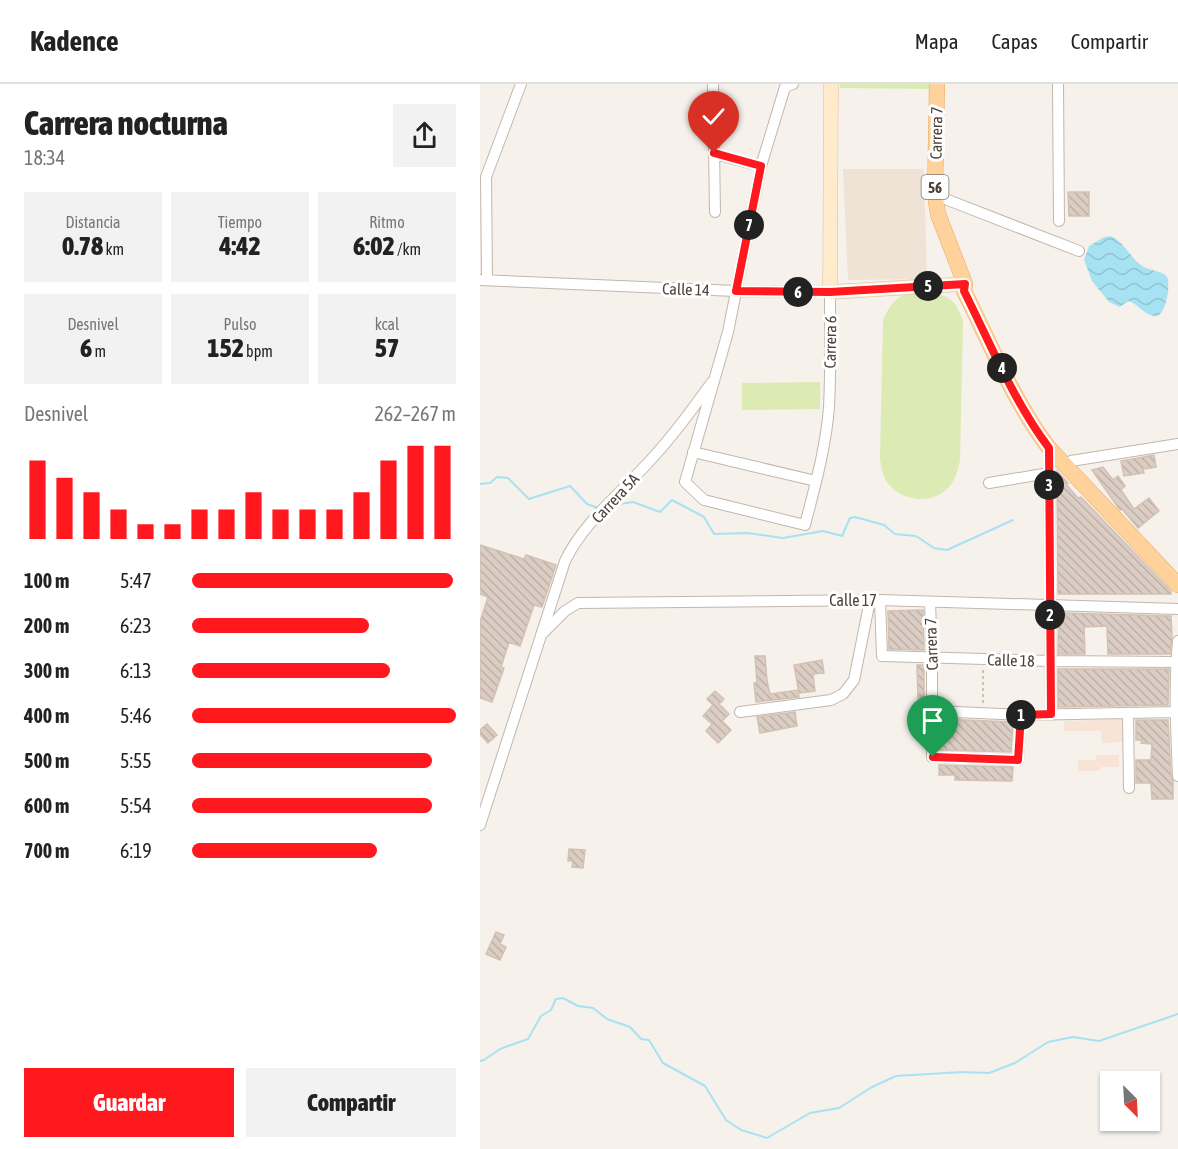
<!DOCTYPE html>
<html lang="es">
<meta charset="utf-8">
<style>
:root{--surface:#fff;--page:#f2f2f2;--text:#222;--muted:#767676;--line:#e0e0e0;--accent:#ff191f}
body{margin:0;font-family:"Asap Condensed",sans-serif;background:var(--page);color:var(--text);height:100vh;display:flex;flex-direction:column;font-size:22px;white-space:nowrap}
*{box-sizing:border-box;margin:0}
p{font-size:20px;color:var(--muted)}
.icon{flex:none;width:33px;height:33px;fill:none;stroke:currentColor;stroke-width:2;stroke-linecap:round;stroke-linejoin:round}
.map{position:relative;flex:1;overflow:hidden}
.side{display:flex;flex-direction:column;background:var(--surface);width:480px}
.side>*{flex:none}
.needle{width:39px;rotate:156deg}
.buttons{position:absolute;left:620px;top:987px;display:grid;gap:12px}
.buttons a{display:grid;place-items:center;width:60px;height:60px;border-radius:0px;background:var(--surface);box-shadow:0 2px 4px #0004;font-size:30px}
.pin{position:absolute;display:grid;place-items:center;width:51px;height:51px;color:#fff;margin:-62px -26px;border-radius:50% 50% 50% 0;rotate:-45deg;box-shadow:0 0 6px #0007}
.pin .icon{rotate:45deg}
.km{position:absolute;width:30px;height:30px;margin:-15px;border-radius:50%;background:#222;color:#fff;font-size:16px;line-height:30px;text-align:center}
.round{display:grid;place-items:center;flex:none;width:63px;height:63px;border-radius:0px;background:var(--page)}
.head{display:flex;align-items:center;justify-content:space-between;height:102px;padding:0 24px}
h1{font-size:33px;font-weight:800;line-height:45px}
.metrics{display:grid;grid-template-columns:repeat(3,1fr);gap:9px;height:102px;padding:6px 24px}
.metrics div{display:grid;align-content:center;border-radius:0px;background:var(--page);text-align:center}
.metrics b{font-size:26px;font-weight:800}
.metrics small{font-size:16px;font-weight:400}
.metrics p{font-size:16px}
.chart{height:168px;padding:12px 24px}
.chart p{display:flex;justify-content:space-between}
.chart svg{width:100%;height:108px;margin-top:6px;stroke:var(--accent);stroke-width:6}
.primary-button{display:flex;gap:12px;margin-top:auto;padding:12px 24px}
.primary-button a{flex:1;height:69px;border-radius:0px;background:var(--accent);color:#fff;font-size:24px;font-weight:800;line-height:69px;text-align:center}
.primary-button a+a{background:var(--page);color:var(--text)}
ul{padding:0 24px;list-style:none;font-size:20px}
li{display:grid;grid-template-columns:96px 72px 1fr;align-items:center;height:45px}
li i{height:15px;border-radius:8px;background:var(--accent)}
header{display:flex;align-items:center;gap:36px;box-sizing:border-box;height:84px;padding:0 30px;background:var(--surface);border-bottom:2px solid var(--line)}
header strong{font-size:28px}
nav{display:flex;gap:33px;margin-inline-start:auto;font-size:21px}
main{display:flex;flex:1;min-height:0}
.map>svg:first-child{display:block}
.commercial{fill:#f7e4d7}
.education{fill:#efe3d5}
.garden{fill:#dcebb3}
.water{fill:url(#water-waves)}
.lines{fill:none;stroke-linecap:round;stroke-linejoin:round}
.stream{stroke:#a7e2f3;stroke-width:2}
.building{fill:url(#building-back-hatch);stroke:#d3c1b3;stroke-width:1.5}
.minor-casing{stroke:#c2b7ad;stroke-width:12}
.secondary-casing{stroke:#dabf9c;stroke-width:15}
.primary-casing{stroke:#e8ab67;stroke-width:16}
.path{stroke:#c4b09e;stroke-width:1.5;stroke-dasharray:3 3;stroke-linecap:butt}
.minor{stroke:#fff;stroke-width:10}
.secondary{stroke:#ffeacc;stroke-width:14}
.primary{stroke:#ffd19b;stroke-width:15}
.route-casing{stroke:#fff;stroke-width:12}
.route{stroke:#ff191f;stroke-width:8}
.labels{text-anchor:middle;dominant-baseline:central;stroke-width:6;stroke-linejoin:round;paint-order:stroke}
.shield{fill:#fff;stroke:#817974;stroke-width:1.5}
.shield-label{font-size:15px;font-weight:bold;fill:#4b4038}
.street-label{font-size:16px;fill:#4b4038;stroke:#fff}
</style>
<header>
<strong>Kadence</strong>
<nav><a>Mapa</a><a>Capas</a><a>Compartir</a></nav>
</header>
<main>
<section class="side">
<div class="head"><div><h1>Carrera nocturna</h1><p>18:34</p></div><a class="round"><svg class="icon" aria-label="share" viewBox="0 0 24 24"><path d="M12 15V3M7 8l5-5 5 5M5 13v7h14v-7"/></svg></a></div>
<div class="metrics">
<div><p>Distancia</p><b>0.78<small> km</small></b></div>
<div><p>Tiempo</p><b>4:42</b></div>
<div><p>Ritmo</p><b>6:02<small> /km</small></b></div>
</div>
<div class="metrics">
<div><p>Desnivel</p><b>6<small> m</small></b></div>
<div><p>Pulso</p><b>152<small> bpm</small></b></div>
<div><p>kcal</p><b>57</b></div>
</div>
<div class="chart"><p><span>Desnivel</span>262–267 m</p>
<svg viewBox="0 0 160 44" preserveAspectRatio="none"><path d="M5 44V12M15 44V19M25 44V25M35 44V32M45 44V38M55 44V38M65 44V32M75 44V32M85 44V25M95 44V32M105 44V32M115 44V32M125 44V25M135 44V12M145 44V6M155 44V6"/></svg>
</div>
<ul>
<li><b>100 m</b>5:47<i style="width:99%"></i></li>
<li><b>200 m</b>6:23<i style="width:67%"></i></li>
<li><b>300 m</b>6:13<i style="width:75%"></i></li>
<li><b>400 m</b>5:46<i style="width:100%"></i></li>
<li><b>500 m</b>5:55<i style="width:91%"></i></li>
<li><b>600 m</b>5:54<i style="width:91%"></i></li>
<li><b>700 m</b>6:19<i style="width:70%"></i></li>
</ul>
<div class="primary-button"><a>Guardar</a><a>Compartir</a></div>
</section>
<div class="map">
<svg width="698" height="1065" viewBox="0 0 698 1065">
<defs>
<pattern id="water-waves" width="16" height="10" patternUnits="userSpaceOnUse" patternTransform="scale(1.5)"><rect width="16" height="10" fill="#a7e2f3"/><path d="M0 5q4-4 8 0t8 0" fill="none" stroke="#91c3d1"/></pattern>
<pattern id="building-back-hatch" width="6" height="6" patternUnits="userSpaceOnUse" patternTransform="scale(1.5)"><rect width="6" height="6" fill="#dbcdc3"/><path d="M-1 5l2 2M0 0l6 6M5-1l2 2" fill="none" stroke="#bdb1a8"/></pattern>
</defs>
<rect width="100%" height="100%" fill="#f6f1eb"/>
<path class="commercial" d="M644 635V658L622 659 621 647H584V637Z
M616 671H639V683H621L620 687H598V676H616Z"/>
<path class="education" d="M363 85H443L444 90 447 195 368 196Z"/>
<path class="garden" d="M360 0H452V5L360 4Z
M446 207C470 213 474 213 483 237L480 376C478 386 476 395 469 403 451 424 412 416 403 390 401 385 401 380 400 375L403 236C413 214 421 208 446 207Z
M340 298V325L262 326V299Z"/>
<path class="water" d="M631 152C646 160 649 172 661 181 668 187 682 186 687 193 691 200 686 230 677 232 666 234 658 219 648 217L640 223 629 218 612 197 604 176 609 162 624 153Z"/>
<g class="lines">
<path class="stream" d="M0 400 10 399 17 393 28 394 49 415 90 402 107 420 118 424
M133 421 153 418 180 428 192 416 224 433 234 450 267 449 303 454 343 447 362 452 370 434 375 433 404 441 415 450 436 452 454 464 467 466 533 436
M0 977 4 976 20 965 48 955 61 932 71 926 76 915 83 914 98 922 113 924 127 935 150 943 161 955 169 956 183 979 225 1002 246 1036 261 1046 287 1054 330 1029 359 1024 392 1003 416 992 482 988 509 989 535 979 568 958 593 953 619 957 698 930"/>
</g>
<path class="building" d="M588 108H609V132H589Z
M674 371 676 383 663 385 664 389 644 392 641 377Z
M623 383 633 396 638 392 645 402 641 406 654 425 669 414 679 427 658 444 642 425 641 426 639 425 612 386Z
M577 387 588 399H585L598 414 601 413 691 507V510H578Z
M0 461 44 475 46 471 76 481 62 523 54 521 40 562 29 558 21 583 24 584 12 618 0 614V538L8 513 0 510Z
M443 526 444 566 409 565 408 527Z
M579 529 691 532 692 552 690 570H628L627 542 604 543 605 570H578Z
M275 572H285L287 597 290 610 318 606 319 613 276 618 274 599H277Z
M342 576 344 589 333 590 335 607 319 609 314 581Z
M437 581H444V614H438Z
M578 585H689L688 621 578 623Z
M235 607 244 615 239 620 249 630 242 637 251 646 238 659 226 647 232 640 223 632 233 621 227 615Z
M315 628 317 642 280 649 277 633Z
M459 635 533 638 531 668 459 666Z
M656 636H688L691 692 693 697V715H672L671 699H656V676H671L672 660 661 659 662 656H656Z
M7 640 17 651 8 659 0 650V646Z
M459 681 533 683 532 697 475 696V691H459Z
M89 765 105 766 103 784 92 783 93 777H88Z
M16 848 24 851 20 860 26 863 20 876 6 870Z"/>
<g class="lines">
<defs>
<path id="minor" d="M233 0 235 128
M578 0 579 137
M234 70 281 82
M455 111 599 167
M0 196 256 207 350 208C350 246 351 285 349 323 346 363 335 402 325 441L224 416 205 398 248 248 281 82 305 3 313 0
M7 196 6 93 41 0
M569 361 571 630
M213 368 336 397
M584 380 591 377 698 360
M509 399 569 389
M400 516 402 572 570 577 696 578
M450 518 452 574V673L538 676 541 631
M61 551 85 527 98 519 400 516 698 525
M698 557C694 602 696 647 698 692
M453 627 541 631 698 628
M260 628 351 616 363 610 374 596 390 516
M648 630 649 704
M0 741 85 477C103 440 137 412 165 382 190 356 211 327 232 298"/>
<path id="secondary" d="M351 0 350 208 485 200"/>
<path id="primary" d="M457 0 455 111 458 130 485 200 484 207C510 259 534 318 569 364L698 501"/>
</defs>
<use href="#minor" class="minor-casing"/>
<use href="#secondary" class="secondary-casing"/>
<use href="#primary" class="primary-casing"/>
<path class="path" d="M503 619V585"/>
<use href="#minor" class="minor"/>
<use href="#secondary" class="secondary"/>
<use href="#primary" class="primary"/>
</g>
<g class="lines">
<defs>
<path id="route" d="M234 69 281 82 256 207 350 208 485 200 484 207C510 259 534 318 569 364L571 630 541 631 538 676 453 673"/>
</defs>
<use href="#route" class="route-casing"/>
<use href="#route" class="route"/>
</g>
<g class="labels">
<rect class="shield" x="441.5" y="91" width="27" height="24" rx="4.5"/>
<g class="shield-label">
<text x="455" y="103">56</text>
</g>
<g class="street-label">
<text transform="translate(456 49) rotate(-89)">Carrera 7</text>
<text transform="translate(206 205) rotate(2)">Calle 14</text>
<text transform="translate(350 258) rotate(-89)">Carrera 6</text>
<text transform="translate(135 414) rotate(-47)">Carrera 5A</text>
<text x="373" y="516">Calle 17</text>
<text transform="translate(451 560) rotate(-92)">Carrera 7</text>
<text transform="translate(531 576) rotate(2)">Calle 18</text>
</g>
</g>
</svg>
<div class="buttons">
<a><svg class="needle" viewBox="-14 -14 28 28"><path d="M0-13l5 13h-10z" fill="#e53935"/><path d="M0 13l5-13h-10z" fill="#767676"/></svg></a>
</div>
<div class="pin" style="left:453px;top:673px;background:#1e9e55"><svg class="icon" aria-label="arrive" viewBox="0 0 24 24"><path d="M6 21V4h12l-3 4 3 4H6"/></svg></div>
<div class="pin" style="left:234px;top:69px;background:#d93025"><svg class="icon" aria-label="check" viewBox="0 0 24 24"><path d="M5 12l5 5 9-10"/></svg></div>
<b class="km" style="left:541px;top:631px">1</b>
<b class="km" style="left:570px;top:531px">2</b>
<b class="km" style="left:569px;top:401px">3</b>
<b class="km" style="left:522px;top:284px">4</b>
<b class="km" style="left:448px;top:202px">5</b>
<b class="km" style="left:318px;top:208px">6</b>
<b class="km" style="left:269px;top:141px">7</b>
</div>
</main>
